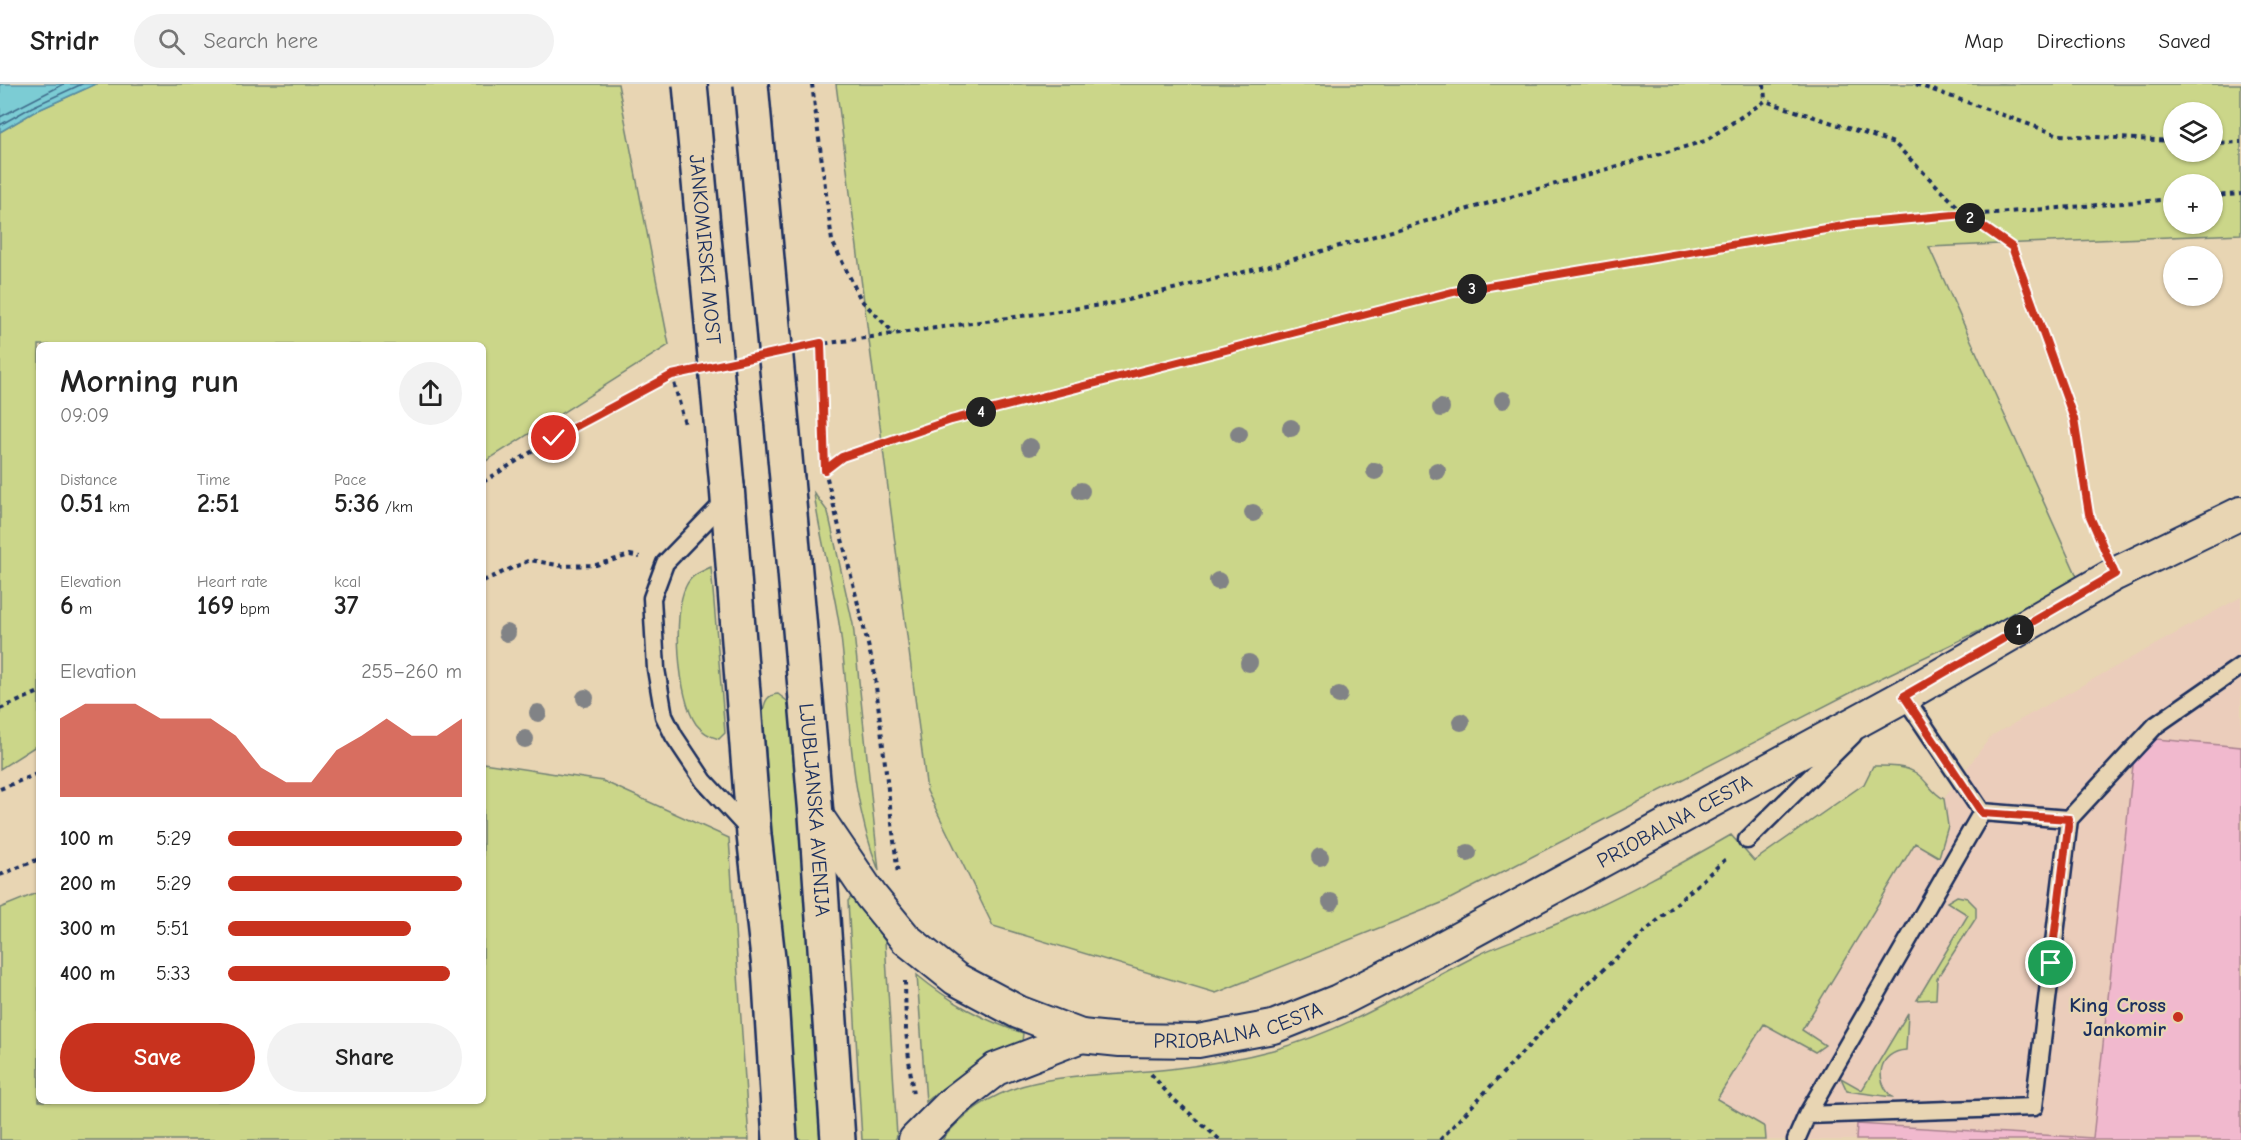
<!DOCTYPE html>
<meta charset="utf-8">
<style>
:root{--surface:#fff;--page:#f2f2f2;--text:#222;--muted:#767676;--line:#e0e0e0;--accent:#c8321e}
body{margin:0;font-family:"Comic Neue",sans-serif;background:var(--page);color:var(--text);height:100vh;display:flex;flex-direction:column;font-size:22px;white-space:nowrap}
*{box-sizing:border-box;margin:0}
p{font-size:20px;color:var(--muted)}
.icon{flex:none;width:33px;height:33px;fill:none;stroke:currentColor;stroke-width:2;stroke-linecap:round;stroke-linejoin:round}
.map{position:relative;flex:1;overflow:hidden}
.panel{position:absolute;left:36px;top:258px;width:450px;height:762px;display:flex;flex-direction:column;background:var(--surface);border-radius:9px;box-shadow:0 2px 4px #0004}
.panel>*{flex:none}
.controls{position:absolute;left:2163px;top:18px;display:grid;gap:12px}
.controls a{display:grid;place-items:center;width:60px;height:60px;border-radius:50%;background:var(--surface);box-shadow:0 2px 4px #0004;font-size:30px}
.pin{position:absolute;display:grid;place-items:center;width:51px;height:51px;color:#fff;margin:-26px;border:3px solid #fff;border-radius:50%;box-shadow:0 2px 6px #0007}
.km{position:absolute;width:30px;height:30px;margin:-15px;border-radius:50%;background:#222;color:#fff;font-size:16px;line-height:30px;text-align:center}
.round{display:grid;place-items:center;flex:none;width:63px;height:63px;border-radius:32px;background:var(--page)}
.headline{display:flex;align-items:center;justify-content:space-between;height:102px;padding:0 24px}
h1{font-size:33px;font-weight:700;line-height:45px}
.figures{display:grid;grid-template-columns:repeat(3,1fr);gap:9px;height:102px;padding:6px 24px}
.figures div{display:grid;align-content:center}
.figures b{font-size:26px;font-weight:700}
.figures small{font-size:16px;font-weight:400}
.figures p{font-size:16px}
.chart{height:168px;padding:12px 24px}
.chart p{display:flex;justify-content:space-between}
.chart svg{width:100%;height:108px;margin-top:6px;fill:var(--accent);opacity:.7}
.cta{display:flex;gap:12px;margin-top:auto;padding:12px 24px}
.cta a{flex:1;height:69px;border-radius:36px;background:var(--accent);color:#fff;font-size:24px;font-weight:700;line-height:69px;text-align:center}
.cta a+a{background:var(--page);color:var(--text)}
ul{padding:0 24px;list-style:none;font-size:20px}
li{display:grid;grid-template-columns:96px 72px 1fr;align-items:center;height:45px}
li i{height:15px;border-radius:8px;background:var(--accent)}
header{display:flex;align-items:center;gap:36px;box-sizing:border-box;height:84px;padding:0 30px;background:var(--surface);border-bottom:2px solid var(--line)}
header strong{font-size:28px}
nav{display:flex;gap:33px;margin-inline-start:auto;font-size:21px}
.search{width:420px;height:54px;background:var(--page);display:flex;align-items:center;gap:15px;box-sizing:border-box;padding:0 21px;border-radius:33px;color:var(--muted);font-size:22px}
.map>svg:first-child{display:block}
.built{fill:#ebcdbb}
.green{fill:#cbd689;stroke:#738274;stroke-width:1.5;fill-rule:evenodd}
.water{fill:#7bccd4;stroke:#558da5;stroke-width:1.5}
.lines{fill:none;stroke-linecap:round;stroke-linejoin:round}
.shore{stroke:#416e8d;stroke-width:1.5}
.building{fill:#f1b9ce;stroke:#a98290;stroke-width:1.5}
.lane-casing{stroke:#1b2f5e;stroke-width:21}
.street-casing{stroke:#1b2f5e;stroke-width:36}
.secondary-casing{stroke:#1b2f5e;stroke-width:38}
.path{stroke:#1b2f5e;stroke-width:4;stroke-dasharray:4.5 4.5;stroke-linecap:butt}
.lane{stroke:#e8d5b3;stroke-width:16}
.street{stroke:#e8d5b3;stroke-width:32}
.secondary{stroke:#e8d5b3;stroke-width:33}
.secondary-bridge-casing{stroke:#1b2f5e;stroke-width:38;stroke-linecap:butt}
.secondary-bridge{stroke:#e8d5b3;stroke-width:33}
.tree{fill:#818386}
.route-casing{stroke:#fff;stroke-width:12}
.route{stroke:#c8321e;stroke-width:8}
.poi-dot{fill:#c8321e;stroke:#e8d5b3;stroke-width:2}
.labels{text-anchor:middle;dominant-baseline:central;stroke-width:4.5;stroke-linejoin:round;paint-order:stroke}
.street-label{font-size:21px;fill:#1b2f5e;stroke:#e8d5b3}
.poi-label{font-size:21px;font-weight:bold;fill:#1b2f5e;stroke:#e8d5b3;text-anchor:end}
</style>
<header>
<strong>Stridr</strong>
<div class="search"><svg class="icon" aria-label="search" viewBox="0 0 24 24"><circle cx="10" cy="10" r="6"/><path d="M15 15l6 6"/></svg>Search here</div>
<nav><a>Map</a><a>Directions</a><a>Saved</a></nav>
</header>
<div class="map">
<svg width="2241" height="1056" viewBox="0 0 2241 1056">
<rect width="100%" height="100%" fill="#e8d5b3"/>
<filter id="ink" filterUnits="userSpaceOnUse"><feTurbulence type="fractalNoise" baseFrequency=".0167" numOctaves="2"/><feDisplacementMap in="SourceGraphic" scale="12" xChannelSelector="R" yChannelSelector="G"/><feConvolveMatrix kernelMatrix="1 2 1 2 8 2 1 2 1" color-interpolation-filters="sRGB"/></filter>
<g filter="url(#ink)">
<path class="built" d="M2241 513V1056H1766L1764 1043 1717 1016 1764 940 1815 968 1825 961 1802 947 1916 759 1939 772 1948 742 1944 715 1991 652Z"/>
<path class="green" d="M96 0H618L669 261 483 379V261H39V660L0 685V48L34 28Z
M836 0H2241V150L1929 163 2080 499 1858 605 1444 818 1216 909 993 842 927 707ZM2174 28H2212V68H2174ZM2174 100H2212V140H2174Z
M814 409 828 428 853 540 879 787C848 709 851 634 841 553 835 504 820 457 814 409Z
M711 483 725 649 719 655C708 652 703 648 696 640 678 615 672 529 686 502 691 491 700 488 711 483Z
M778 610 787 617 791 636 808 843 820 1056H794L763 627C765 617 767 611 778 610Z
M483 679 603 697 729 754 749 1056H0V824L39 808V1017H483Z
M1873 682C1886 682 1904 681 1916 689 1927 696 1931 709 1944 715L1948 742 1939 773 1915 759 1802 946 1825 961 1815 968 1764 940 1717 1015 1765 1043 1766 1056H942C1001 981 1086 995 1170 985 1205 981 1243 974 1277 965 1349 945 1412 904 1478 871 1506 857 1537 849 1566 836 1623 812 1677 782 1731 751L1754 777 1864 700Z
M852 812 856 814 885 857 897 1052 895 1056H862L848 817Z
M1957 812 1967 814 1976 823V834L1937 894 1936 915 1917 916 1968 831 1947 818Z
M917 891C950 918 982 936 1023 949L1022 958C986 975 956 992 926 1018Z
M1908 929 1906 966C1878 968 1874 996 1892 1013L1847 1007 1841 994 1862 1006Z"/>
<path class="water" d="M0 0H96L34 28 0 48Z"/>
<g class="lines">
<path class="shore" d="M0 33 64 0
M0 41 32 23 82 0"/>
</g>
<path class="building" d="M2136 653 2241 663V1056H1856L1857 1040 2093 1054Z"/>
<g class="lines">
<defs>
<path id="lane" d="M728 414 665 479 652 514 656 585 664 632 674 652 704 697 750 747
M1982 728 2069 735 2156 641 2241 582
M1747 756 1853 651
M1807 1031 2034 1023 2069 735
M1796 1056 1807 1031 1982 728 1904 612"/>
<g id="street">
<path id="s1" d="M816 731 871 812 906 855 956 895 1018 928 1081 952 1120 956 1198 957 1273 943 1338 917 1436 867 1904 612 2115 490 2241 429"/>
<path d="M915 1056 952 1019 996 985 1081 952"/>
</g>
<g id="secondary">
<path id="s2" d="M787 395 816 731 838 1056"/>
<path d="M727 402 754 751 769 883 780 1056"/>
</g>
</defs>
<use href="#lane" class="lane-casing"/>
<use href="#street" class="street-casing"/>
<use href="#secondary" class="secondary-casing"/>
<path class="path" d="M812 0 832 157 861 216 894 249
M1764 0 1765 17
M1916 0 2059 51 2174 57
M2212 59 2241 58
M2212 112 2241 110
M821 259 825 386 874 585 898 791
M807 262 1115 219 1277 180 1705 57 1765 17 1894 59 1965 130 2012 163 2074 335 2089 430 2102 460
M672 291 685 340
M821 388 842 373 951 335 1453 208 1855 140 2174 115
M483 398 554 354 672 291 685 288
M483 497 530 476 563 482 596 481 630 471 640 473
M0 625 39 608
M0 705 39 689
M0 791 39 775
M905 897 906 947 913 1012
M1151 990 1171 1013 1220 1056
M1440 1056 1586 901 1728 773"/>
<use href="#lane" class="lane"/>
<use href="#street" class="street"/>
<use href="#secondary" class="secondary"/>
<defs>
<g id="secondary-bridge">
<path id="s3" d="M690 0 727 402"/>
<path d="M751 0 787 395"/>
</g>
</defs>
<use href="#secondary-bridge" class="secondary-bridge-casing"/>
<use href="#secondary-bridge" class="secondary-bridge"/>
</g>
<g class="tree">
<circle cx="1503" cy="316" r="9"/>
<circle cx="1441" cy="324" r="9"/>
<circle cx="1291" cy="344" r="9"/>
<circle cx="1239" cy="350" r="9"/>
<circle cx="1030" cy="363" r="9"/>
<circle cx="1375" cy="387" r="9"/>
<circle cx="1437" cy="387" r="9"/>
<circle cx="1081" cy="407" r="9"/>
<circle cx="1253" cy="429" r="9"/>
<circle cx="1218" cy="497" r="9"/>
<circle cx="507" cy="549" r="9"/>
<circle cx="1249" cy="579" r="9"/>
<circle cx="1339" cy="611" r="9"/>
<circle cx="585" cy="614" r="9"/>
<circle cx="538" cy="629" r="9"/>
<circle cx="1461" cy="638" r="9"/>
<circle cx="525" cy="655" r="9"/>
<circle cx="1468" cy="769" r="9"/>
<circle cx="1320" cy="773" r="9"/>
<circle cx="1331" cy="818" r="9"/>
</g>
</g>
<g class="lines" filter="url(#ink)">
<defs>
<path id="route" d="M554 354 672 291 821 259 825 386 842 373 951 336 1453 208 1855 140 1965 130 2012 163 2074 335 2089 430 2115 490 1904 612 1982 729 2069 735 2051 879"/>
</defs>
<use href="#route" class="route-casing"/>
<use href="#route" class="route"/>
</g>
<circle class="poi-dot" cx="2178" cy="933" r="6"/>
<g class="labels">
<g class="street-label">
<text stroke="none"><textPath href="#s3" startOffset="166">JANKOMIRSKI MOST</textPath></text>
<text stroke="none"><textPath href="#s2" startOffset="332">LJUBLJANSKA AVENIJA</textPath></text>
<text stroke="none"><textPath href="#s1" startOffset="1000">PRIOBALNA CESTA</textPath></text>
<text stroke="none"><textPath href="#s1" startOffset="514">PRIOBALNA CESTA</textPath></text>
</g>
<g class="poi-label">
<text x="2166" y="921">King Cross<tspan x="2166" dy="24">Jankomir</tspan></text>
</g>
</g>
</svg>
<div class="controls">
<a><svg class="icon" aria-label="layers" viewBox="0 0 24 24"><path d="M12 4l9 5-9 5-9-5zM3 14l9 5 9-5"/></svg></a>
<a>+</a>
<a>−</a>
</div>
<div class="pin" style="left:2051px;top:879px;background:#1e9e55"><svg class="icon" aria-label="arrive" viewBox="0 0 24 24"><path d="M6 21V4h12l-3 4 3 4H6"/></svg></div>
<div class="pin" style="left:554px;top:354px;background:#d93025"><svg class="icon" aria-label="check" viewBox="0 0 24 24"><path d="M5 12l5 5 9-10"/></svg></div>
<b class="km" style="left:2019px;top:546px">1</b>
<b class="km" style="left:1970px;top:134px">2</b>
<b class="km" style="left:1472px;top:205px">3</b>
<b class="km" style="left:981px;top:328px">4</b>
<section class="panel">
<div class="headline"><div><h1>Morning run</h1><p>09:09</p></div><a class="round"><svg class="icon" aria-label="share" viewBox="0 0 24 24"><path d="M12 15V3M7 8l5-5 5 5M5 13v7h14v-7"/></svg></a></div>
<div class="figures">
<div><p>Distance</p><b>0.51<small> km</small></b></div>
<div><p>Time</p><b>2:51</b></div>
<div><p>Pace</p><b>5:36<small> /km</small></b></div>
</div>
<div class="figures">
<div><p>Elevation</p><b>6<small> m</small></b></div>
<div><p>Heart rate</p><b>169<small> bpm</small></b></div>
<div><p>kcal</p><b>37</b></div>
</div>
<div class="chart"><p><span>Elevation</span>255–260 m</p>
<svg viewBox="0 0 160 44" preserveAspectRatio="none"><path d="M0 44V12L10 6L20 6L30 6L40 12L50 12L60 12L70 19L80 32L90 38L100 38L110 25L120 19L130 12L140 19L150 19L160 12V44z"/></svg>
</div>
<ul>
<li><b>100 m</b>5:29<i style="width:100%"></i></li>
<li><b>200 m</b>5:29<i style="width:100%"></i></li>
<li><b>300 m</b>5:51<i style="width:78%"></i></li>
<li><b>400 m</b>5:33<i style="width:95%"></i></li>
</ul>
<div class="cta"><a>Save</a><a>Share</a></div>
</section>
</div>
